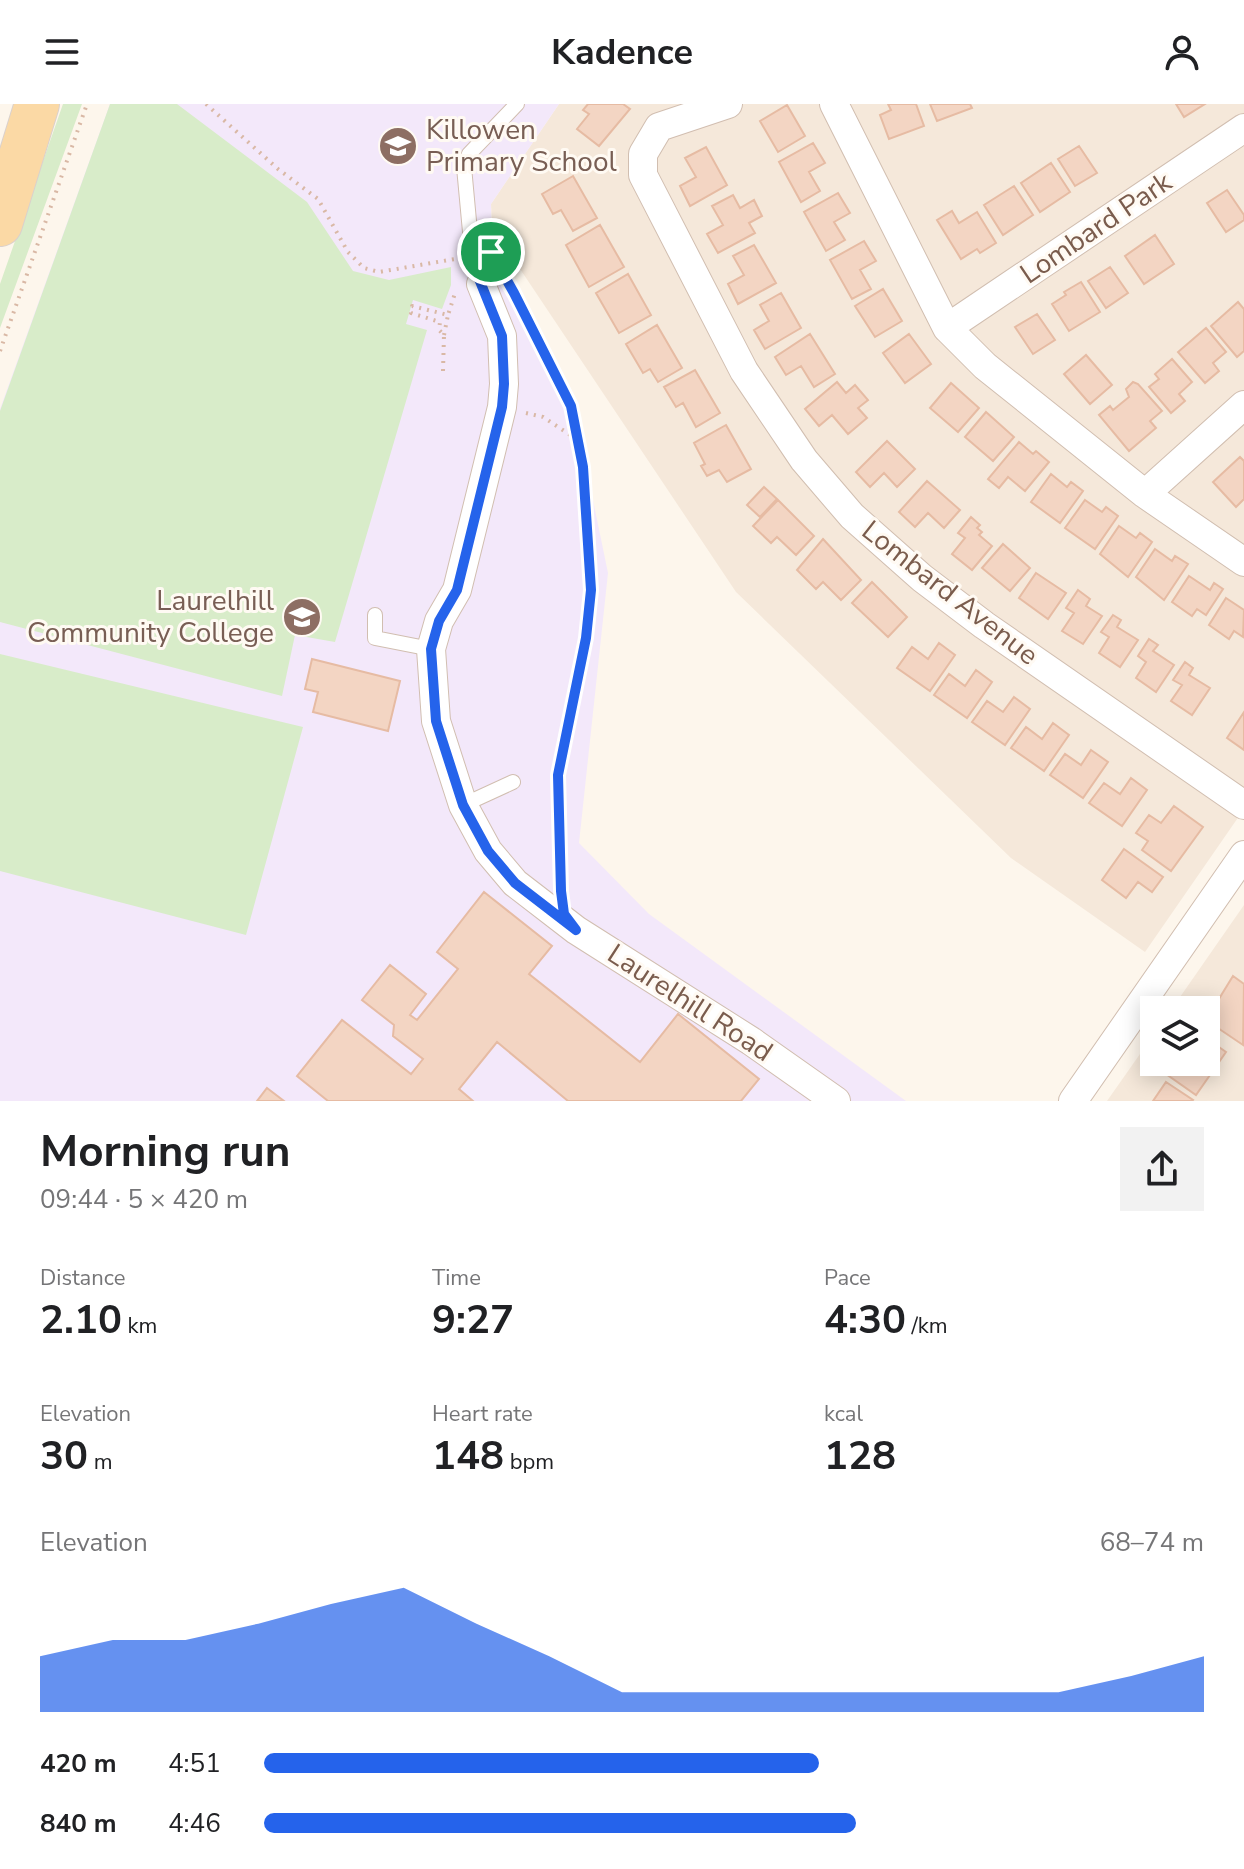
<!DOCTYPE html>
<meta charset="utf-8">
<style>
:root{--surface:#fff;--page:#f2f2f2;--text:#202124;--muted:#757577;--accent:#2563eb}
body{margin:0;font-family:"Nunito Sans",sans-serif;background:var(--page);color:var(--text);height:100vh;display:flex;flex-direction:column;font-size:30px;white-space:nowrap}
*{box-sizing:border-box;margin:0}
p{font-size:26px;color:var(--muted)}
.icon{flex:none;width:44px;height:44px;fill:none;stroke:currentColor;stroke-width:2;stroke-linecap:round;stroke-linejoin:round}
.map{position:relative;height:997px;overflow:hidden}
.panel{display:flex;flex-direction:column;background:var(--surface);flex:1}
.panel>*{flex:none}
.buttons{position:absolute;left:1140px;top:892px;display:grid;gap:16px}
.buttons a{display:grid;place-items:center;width:80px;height:80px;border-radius:0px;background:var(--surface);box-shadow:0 4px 20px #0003;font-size:40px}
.pin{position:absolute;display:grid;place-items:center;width:68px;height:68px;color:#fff;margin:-34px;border:4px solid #fff;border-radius:50%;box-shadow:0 2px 8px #0007}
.round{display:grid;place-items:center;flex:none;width:84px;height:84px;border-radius:0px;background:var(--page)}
.head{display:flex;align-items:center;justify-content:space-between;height:136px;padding:0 40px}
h1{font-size:44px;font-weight:700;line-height:60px}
.stats{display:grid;grid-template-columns:repeat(3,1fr);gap:12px;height:136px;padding:8px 40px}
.stats div{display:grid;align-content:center}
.stats b{font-size:40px;font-weight:700}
.stats small{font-size:22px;font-weight:400}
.stats p{font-size:22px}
.chart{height:224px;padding:16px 40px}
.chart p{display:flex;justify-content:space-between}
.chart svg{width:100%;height:144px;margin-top:8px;fill:var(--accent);opacity:.7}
ul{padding:0 40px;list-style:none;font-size:26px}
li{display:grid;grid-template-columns:128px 96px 1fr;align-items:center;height:60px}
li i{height:20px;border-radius:10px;background:var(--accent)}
header{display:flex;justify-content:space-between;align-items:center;height:104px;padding:0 40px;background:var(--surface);font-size:36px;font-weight:700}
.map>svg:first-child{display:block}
.residential{fill:#f5e8da}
.education{fill:#f3e8fa}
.green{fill:#d8ecc9}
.building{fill:#f3d5c3;stroke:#e6bba3;stroke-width:2}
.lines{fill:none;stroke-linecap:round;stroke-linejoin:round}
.lane-casing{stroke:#d1beb0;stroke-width:16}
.street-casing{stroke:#d1beb0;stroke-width:30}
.primary-casing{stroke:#dad1cd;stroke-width:46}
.path{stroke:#d9b8a5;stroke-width:4;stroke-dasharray:2 6;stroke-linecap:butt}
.lane{stroke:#fff;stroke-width:14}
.street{stroke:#fff;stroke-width:28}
.primary{stroke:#fbd9a5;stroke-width:44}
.route-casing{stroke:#fff;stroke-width:16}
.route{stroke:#2563eb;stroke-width:10}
.labels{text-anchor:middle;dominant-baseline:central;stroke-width:6;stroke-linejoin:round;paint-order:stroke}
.education-label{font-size:28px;fill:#785e54;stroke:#fffaf3;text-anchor:start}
.street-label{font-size:28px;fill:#7a5c4d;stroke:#fffaf3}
</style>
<header><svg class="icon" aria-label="menu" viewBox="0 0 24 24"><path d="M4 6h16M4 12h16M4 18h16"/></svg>Kadence<svg class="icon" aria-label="person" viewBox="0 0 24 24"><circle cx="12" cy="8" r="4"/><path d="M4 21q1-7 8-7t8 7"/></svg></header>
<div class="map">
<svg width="1244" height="997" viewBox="0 0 1244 997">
<rect width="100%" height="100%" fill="#fdf6ec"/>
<path class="residential" d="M559 0H1244V705L1145 848 1011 754 736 488 492 123 491 100Z
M1244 801V997H1107L1154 930V958H1206V906H1171Z"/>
<path class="education" d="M110 0H559L491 100 492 143 573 299 608 469 579 739 649 810 906 997H0V305Z"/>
<path class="green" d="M63 0H82L0 224V180Z
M110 0H177L307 98 353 167 389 176 451 163V181L442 205 413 196 406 220 427 226 335 538 295 531 282 592 0 518V307Z
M0 550 303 623 246 831 0 767Z"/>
<path class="building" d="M588 0H623L630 5 599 42 577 25 589 10 583 6Z
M888 0H916L924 22 889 35 880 11 891 6Z
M930 0H970L972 4 937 17Z
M1176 0H1205L1184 13Z
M787 1 805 32 778 48 760 17Z
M813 39 825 59 809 68 820 87 801 98 779 58Z
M1079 42 1097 69 1075 82 1058 55Z
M706 43 727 81 690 102 680 82 696 73 685 54Z
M1051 59 1070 88 1040 108 1021 79Z
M573 72 597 114 573 127 561 106 553 110 542 90Z
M1014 82 1033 111 1003 131 984 101Z
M1227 86 1244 111V116L1226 128 1207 99Z
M838 89 850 109 834 118 845 136 826 147 804 108Z
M733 91 740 104 754 96 762 112 749 119 755 129 718 149 707 130 723 121 712 102Z
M952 107 959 119 977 108 996 139 980 149 977 145 961 155 937 116Z
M600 121 624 163 589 183 566 141Z
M1155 131 1174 160 1144 180 1125 152Z
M864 137 876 157 860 166 871 185 852 195 830 156Z
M754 141 776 179 738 200 728 180 744 171 733 152Z
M1110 163 1128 189 1106 204 1088 177Z
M628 170 651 211 619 229 596 189Z
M1081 178 1100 208 1069 227 1052 200 1066 191 1064 188Z
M883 185 902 217 875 233 855 202Z
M781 189 801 224 765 245 754 226 769 217 760 201Z
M1238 198 1244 205V247L1237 253 1211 222Z
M1037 210 1055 236 1033 250 1015 223Z
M657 221 682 264 658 278 650 265 643 269 626 240Z
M1206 224 1226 248 1213 259 1219 267 1205 279 1178 248Z
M810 230 835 270 814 283 801 262 786 271 775 253Z
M909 230 931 260 905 279 883 249Z
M1086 251 1112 281 1090 300 1064 270Z
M1172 255 1192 278 1179 290 1185 297 1171 309 1149 283 1159 275 1155 270Z
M695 266 720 309 696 323 683 299 676 303 664 283Z
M837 278 846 289 855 281 868 296 858 304 867 314 848 330 832 311 819 322 805 305Z
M1133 278 1138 280 1162 307 1150 317 1156 324 1129 347 1099 311 1110 302 1113 306 1129 293 1126 285Z
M951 279 979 304 958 328 930 304Z
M986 308 1014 333 993 357 965 333Z
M726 321 751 365 727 378 719 366 707 372 701 362 705 360 694 339Z
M887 337 915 365 897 383 884 369 870 383 856 368Z
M1019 338 1033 350 1036 347 1049 358 1025 387 1008 373 999 384 988 375Z
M1240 353 1244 357V395L1236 403 1213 378Z
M1051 370 1067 383 1071 378 1083 387 1060 419 1031 398Z
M927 377 960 406 944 424 928 409 915 423 899 408Z
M764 383 777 395 760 413 747 401Z
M778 396 814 432 796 451 777 433 771 439 753 422Z
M1085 396 1102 408 1106 403 1118 412 1095 445 1065 424Z
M971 413 980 421 977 424 982 428 979 431 992 442 972 466 952 450 965 434 958 429Z
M1119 422 1136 434 1140 429 1152 438 1128 473 1100 450Z
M823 435 861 476 841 496 823 478 816 485 797 466Z
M1003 440 1030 464 1010 487 982 464Z
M1155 445 1172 457 1175 452 1188 460 1164 496 1136 473Z
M1036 469 1066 489 1048 515 1019 494Z
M1189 472 1210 486 1214 479 1223 485 1206 511 1197 505 1192 512 1172 498Z
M872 478 907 513 888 533 852 499Z
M1078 486 1090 495 1086 502 1102 512 1083 540 1062 527 1074 509 1066 504Z
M1226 494 1244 506 1243 533 1234 527 1229 535 1209 521Z
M1113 511 1121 516 1117 523 1138 536 1120 563 1099 549 1109 533 1101 528Z
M1149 535 1158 541 1153 547 1174 561 1156 588 1136 574 1146 558 1138 552Z
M939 539 955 551 930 587 897 564 912 543 928 555Z
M312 555 400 577 388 627 313 608 318 588 305 585Z
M1185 558 1193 564 1189 571 1210 584 1192 611 1171 597 1182 581 1173 576Z
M976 566 992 578 967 614 934 591 949 570 965 582Z
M1014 593 1030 605 1005 641 972 618 987 597 1003 608Z
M1244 608V646L1227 634Z
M1053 619 1069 631 1044 667 1011 644 1026 623 1042 635Z
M1091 646 1108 658 1083 694 1050 671 1065 650 1081 661Z
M1131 674 1147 686 1122 722 1089 699 1104 679 1120 690Z
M1174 702 1203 723 1171 767 1142 746 1148 737 1136 729 1149 711 1161 719Z
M1124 745 1163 773 1152 788 1138 778 1126 794 1102 776Z
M484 788 552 842 529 870 640 958 678 910 759 975 741 997H568L497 938 459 985 473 997H328L297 972 342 916 411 970 423 955 393 932 394 921 362 896 390 861 426 890 410 911 417 916 458 865 437 848Z
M1233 872 1244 880 1243 941 1206 916Z
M1206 934 1226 948 1196 991 1166 970 1175 958H1206Z
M1166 978 1193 996 1192 997H1153Z
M267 984 284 997H257Z"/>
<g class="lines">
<defs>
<path id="lane" d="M481 180 473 160 464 63 469 50 517 0
M375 511V534L431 545
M463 701 513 678"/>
<path id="street" d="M728 0 659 23 643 50V71L744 267 804 356 852 412 922 474 984 521 1244 701
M834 0 947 224 985 262 1145 390 1244 458
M481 180 502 232 504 280 502 303 457 486 439 517 431 545 436 617 463 701 488 747 515 779 576 826 751 937 836 997
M947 224 1244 24
M1145 390 1244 301
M1073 997 1244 751"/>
<path id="primary" d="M0 120 37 0"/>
</defs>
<use href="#lane" class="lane-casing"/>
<use href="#street" class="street-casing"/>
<use href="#primary" class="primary-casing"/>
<path class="path" d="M206 0 278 65 318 95 348 148 364 164 379 168 455 155
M515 190 571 302 583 363 591 486 586 534 559 659 561 784
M444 231 448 211
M0 247 87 0
M443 267 444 231 439 226 440 218 411 209 412 202 448 211 456 186
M526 309 543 313 575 334"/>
<use href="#lane" class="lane"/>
<use href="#street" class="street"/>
<use href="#primary" class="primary"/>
</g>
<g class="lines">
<defs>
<path id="route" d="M491 148 514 189 571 302 583 363 591 486 586 534 558 671 561 787 564 810 576 826 515 779 488 747 463 701 436 617 431 545 439 517 457 486 502 303 504 280 502 232 473 160 472 150Z"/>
</defs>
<use href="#route" class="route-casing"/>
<use href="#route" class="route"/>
</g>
<defs>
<symbol id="school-disc" viewBox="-11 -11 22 22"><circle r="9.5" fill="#8d6e63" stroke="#fffaf3"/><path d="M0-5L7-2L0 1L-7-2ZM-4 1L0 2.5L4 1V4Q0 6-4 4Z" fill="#fff"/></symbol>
</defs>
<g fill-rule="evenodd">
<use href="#school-disc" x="376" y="20" width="44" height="44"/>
<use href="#school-disc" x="280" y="491" width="44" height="44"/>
</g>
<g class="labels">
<g class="education-label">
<text x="426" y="26">Killowen<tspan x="426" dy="32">Primary School</tspan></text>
<text x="274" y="497" text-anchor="end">Laurelhill<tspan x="274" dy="32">Community College</tspan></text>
</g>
<g class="street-label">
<text transform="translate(1096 124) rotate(-34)">Lombard Park</text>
<text transform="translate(950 489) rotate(38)">Lombard Avenue</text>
<text transform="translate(690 899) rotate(33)">Laurelhill Road</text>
</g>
</g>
</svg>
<div class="buttons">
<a><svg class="icon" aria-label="layers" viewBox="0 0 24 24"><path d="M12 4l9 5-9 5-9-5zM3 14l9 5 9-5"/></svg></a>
</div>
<div class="pin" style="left:491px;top:148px;background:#1e9e55"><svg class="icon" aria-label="arrive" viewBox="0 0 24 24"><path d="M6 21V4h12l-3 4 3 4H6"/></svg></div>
</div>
<section class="panel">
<div class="head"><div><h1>Morning run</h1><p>09:44 · 5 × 420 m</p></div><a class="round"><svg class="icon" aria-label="share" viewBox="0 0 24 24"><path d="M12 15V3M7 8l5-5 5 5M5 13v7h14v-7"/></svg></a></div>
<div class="stats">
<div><p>Distance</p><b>2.10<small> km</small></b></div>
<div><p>Time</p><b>9:27</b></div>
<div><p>Pace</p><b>4:30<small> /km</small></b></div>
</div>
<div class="stats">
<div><p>Elevation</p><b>30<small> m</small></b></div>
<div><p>Heart rate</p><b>148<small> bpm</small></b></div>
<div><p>kcal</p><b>128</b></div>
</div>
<div class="chart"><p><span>Elevation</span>68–74 m</p>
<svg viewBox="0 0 160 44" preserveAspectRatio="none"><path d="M0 44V27L10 22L20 22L30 17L40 11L50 6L60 17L70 27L80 38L90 38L100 38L110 38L120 38L130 38L140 38L150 33L160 27V44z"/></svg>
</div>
<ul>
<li><b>420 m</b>4:51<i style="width:59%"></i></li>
<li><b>840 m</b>4:46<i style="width:63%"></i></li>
</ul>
</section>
